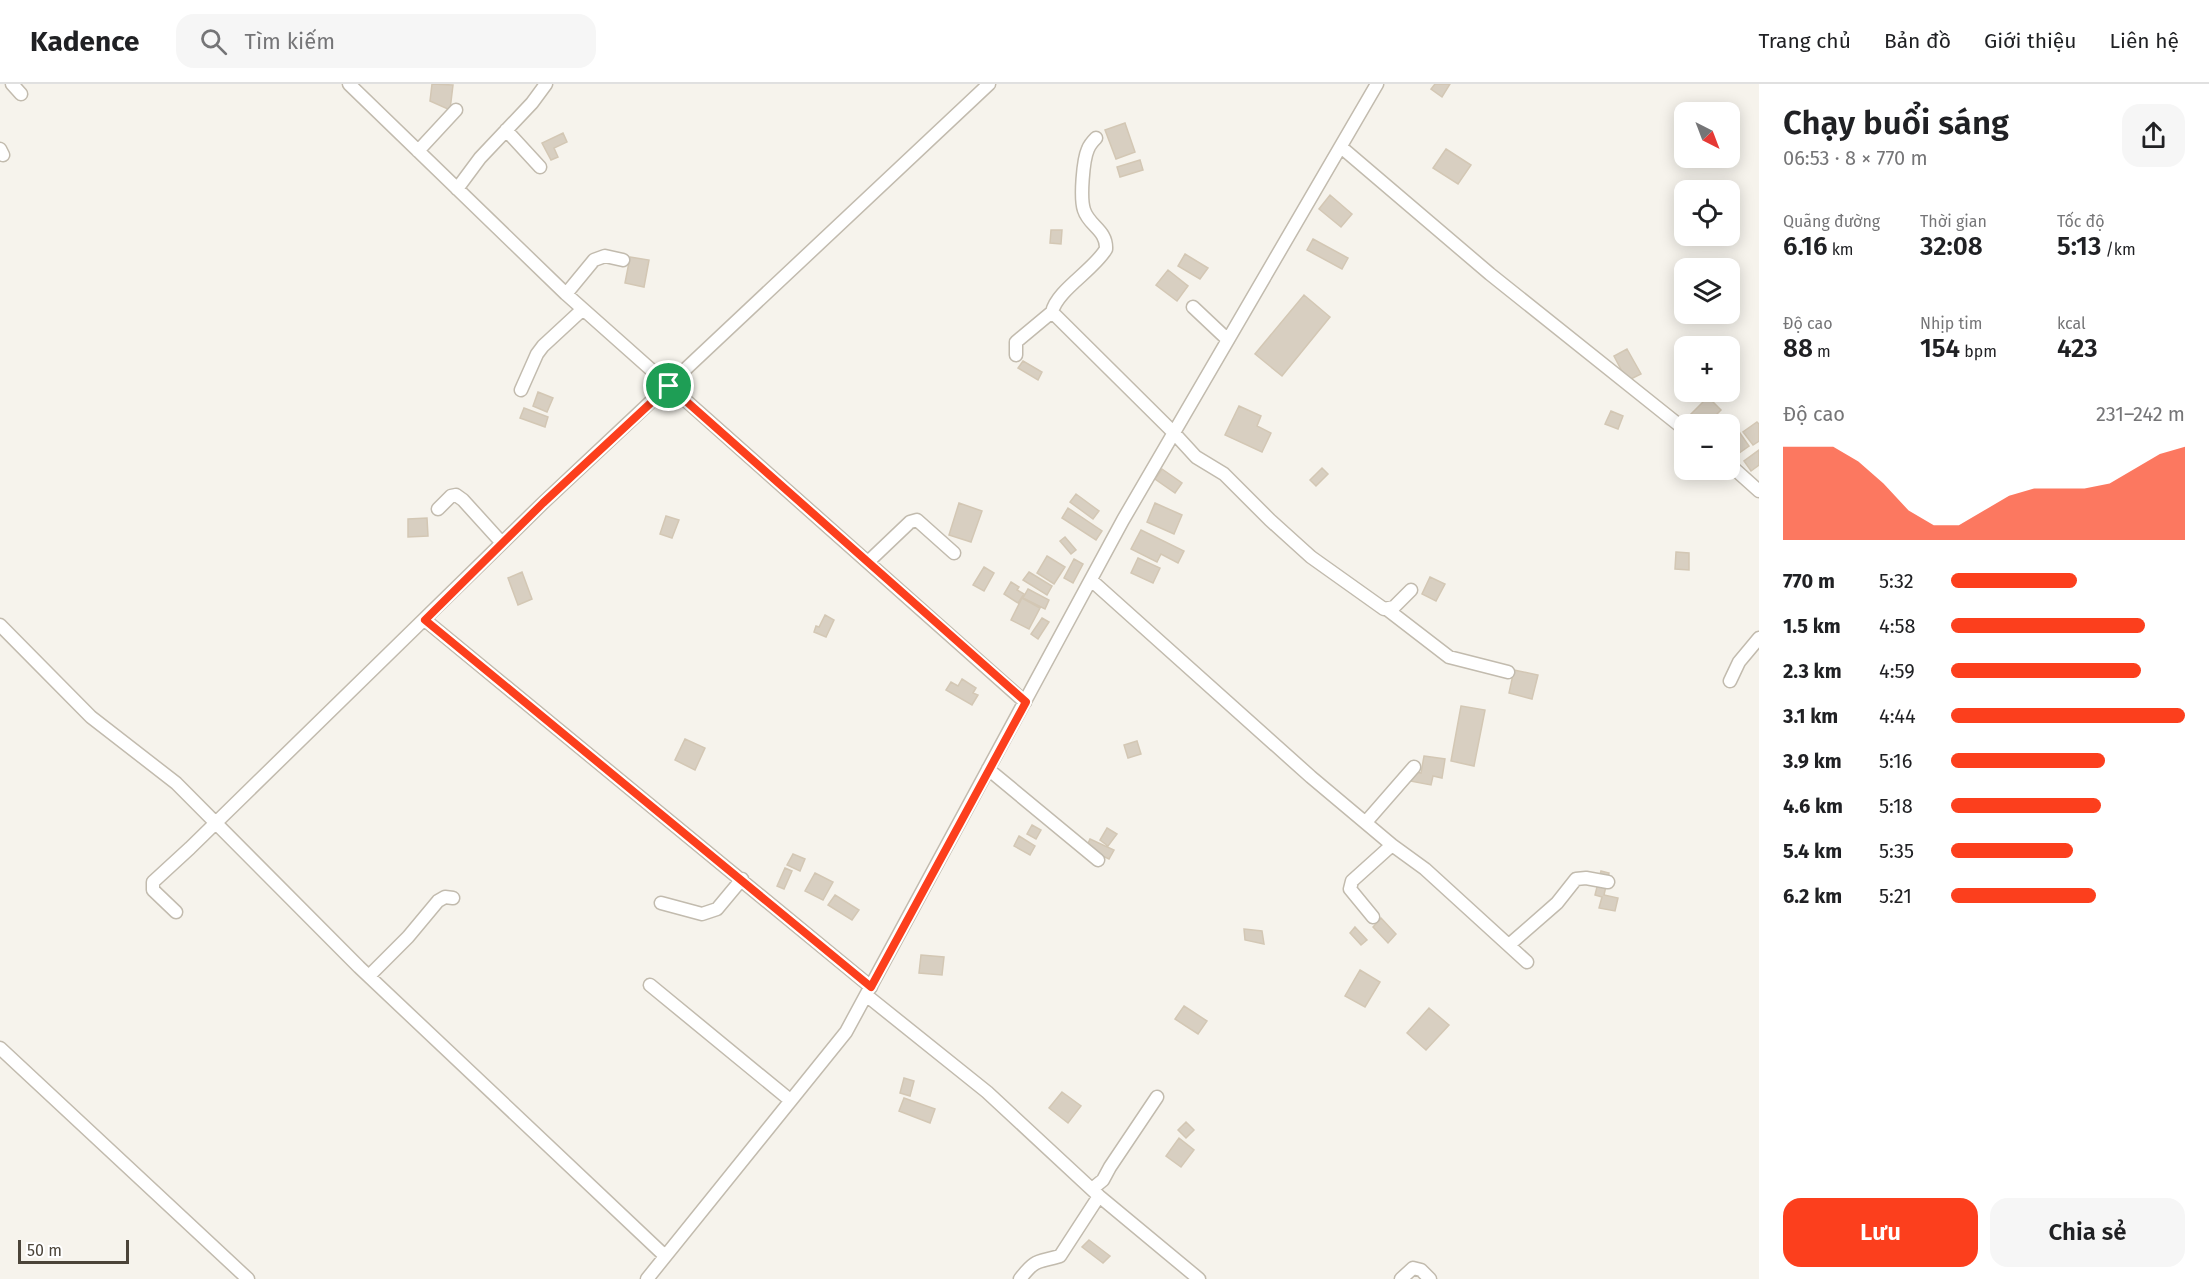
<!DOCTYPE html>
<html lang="vi">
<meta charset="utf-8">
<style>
:root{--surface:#fff;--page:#f6f6f6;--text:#202124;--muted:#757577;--line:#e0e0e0;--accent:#fc3f1d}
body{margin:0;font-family:"Fira Sans",sans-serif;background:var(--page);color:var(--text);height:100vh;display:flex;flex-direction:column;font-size:22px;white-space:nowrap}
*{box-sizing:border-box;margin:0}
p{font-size:20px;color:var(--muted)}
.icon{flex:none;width:33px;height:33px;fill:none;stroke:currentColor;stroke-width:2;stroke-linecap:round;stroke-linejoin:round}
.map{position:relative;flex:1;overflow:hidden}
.drawer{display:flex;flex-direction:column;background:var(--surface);width:450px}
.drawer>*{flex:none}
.needle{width:39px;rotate:138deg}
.buttons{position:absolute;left:1674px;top:18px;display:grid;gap:12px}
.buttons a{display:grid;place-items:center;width:66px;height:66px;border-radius:12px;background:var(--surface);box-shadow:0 3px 15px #0003;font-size:30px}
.scale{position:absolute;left:18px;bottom:15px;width:111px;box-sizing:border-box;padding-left:6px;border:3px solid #4b4439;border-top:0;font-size:16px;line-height:21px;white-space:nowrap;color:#4b4439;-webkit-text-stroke:4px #fff;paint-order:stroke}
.pin{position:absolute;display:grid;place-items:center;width:51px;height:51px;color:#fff;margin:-26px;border:3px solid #fff;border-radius:50%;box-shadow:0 2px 6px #0007}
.round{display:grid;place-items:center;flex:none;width:63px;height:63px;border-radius:18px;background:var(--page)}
.headline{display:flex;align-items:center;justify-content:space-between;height:102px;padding:0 24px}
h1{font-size:33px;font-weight:600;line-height:45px}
.figures{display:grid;grid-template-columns:repeat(3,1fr);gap:9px;height:102px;padding:6px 24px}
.figures div{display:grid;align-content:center}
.figures b{font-size:26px;font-weight:600}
.figures small{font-size:16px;font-weight:400}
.figures p{font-size:16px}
.chart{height:168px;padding:12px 24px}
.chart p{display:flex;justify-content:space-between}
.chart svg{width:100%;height:108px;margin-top:6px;fill:var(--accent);opacity:.7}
.primary-button{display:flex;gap:12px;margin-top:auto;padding:12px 24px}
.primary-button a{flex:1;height:69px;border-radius:18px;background:var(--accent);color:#fff;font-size:24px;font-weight:600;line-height:69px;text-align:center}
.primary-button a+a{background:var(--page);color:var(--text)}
ul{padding:0 24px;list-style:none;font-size:20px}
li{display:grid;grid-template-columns:96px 72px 1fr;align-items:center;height:45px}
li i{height:15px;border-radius:8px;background:var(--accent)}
header{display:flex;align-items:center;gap:36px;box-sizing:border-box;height:84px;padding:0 30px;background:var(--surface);border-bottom:2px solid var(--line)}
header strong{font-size:28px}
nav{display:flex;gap:33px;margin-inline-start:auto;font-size:21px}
.search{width:420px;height:54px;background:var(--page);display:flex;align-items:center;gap:15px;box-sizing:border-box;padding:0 21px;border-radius:18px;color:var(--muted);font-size:22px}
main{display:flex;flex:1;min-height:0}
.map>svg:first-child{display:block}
.building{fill:#d8cfc1;stroke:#d3c7b4;stroke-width:1.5}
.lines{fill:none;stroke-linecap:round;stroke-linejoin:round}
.street-casing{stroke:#c2bbae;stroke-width:15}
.street{stroke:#fff;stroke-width:12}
.route-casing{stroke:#fff;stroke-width:12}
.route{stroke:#fc3f1d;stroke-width:8}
</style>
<header>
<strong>Kadence</strong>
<div class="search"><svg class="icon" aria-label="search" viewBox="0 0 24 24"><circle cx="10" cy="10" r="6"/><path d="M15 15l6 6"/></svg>Tìm kiếm</div>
<nav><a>Trang chủ</a><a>Bản đồ</a><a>Giới thiệu</a><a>Liên hệ</a></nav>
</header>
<main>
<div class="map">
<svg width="1759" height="1195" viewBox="0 0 1759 1195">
<rect width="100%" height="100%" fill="#f6f3ec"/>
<path class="building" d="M432 0 453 1 450 26 430 17Z
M1435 0H1450L1442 13 1431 5Z
M1125 39 1135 68 1116 75 1105 46Z
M563 49 567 58 554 64 558 73 551 76 542 59Z
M1446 65 1471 81 1458 100 1433 84Z
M1140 76 1143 86 1120 93 1117 83Z
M1330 111 1352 130 1341 143 1319 125Z
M1051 146H1062L1061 160 1050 159Z
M1313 155 1348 174 1342 185 1307 166Z
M1185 170 1208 184 1200 195 1178 182Z
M630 173 649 176 644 203 625 199Z
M1168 186 1188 202 1177 217 1156 201Z
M1304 211 1330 233 1282 292 1255 270Z
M1704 253 1723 261V262H1701Z
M1627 265 1641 290 1627 297 1614 272Z
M1023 277 1042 288 1038 296 1018 284Z
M538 308 553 314 547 328 533 322Z
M1708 313 1721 326 1707 340H1690L1685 336Z
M1239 322 1261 332 1257 342 1271 349 1262 368 1225 351Z
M524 324 548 333 545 343 520 334Z
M1611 327 1623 332 1618 345 1605 340Z
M1757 338 1759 340V357L1753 361 1743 348Z
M1733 339 1749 362 1735 372 1730 365V362L1734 358 1730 352V341Z
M1759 366V381L1751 387 1744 377Z
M1322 384 1328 390 1316 402 1310 396Z
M1162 385 1182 399 1175 409 1155 395Z
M1076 410 1099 427 1093 435 1070 418Z
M959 419 982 427 971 458 949 451Z
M1155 419 1182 431 1174 450 1147 438Z
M1068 424 1102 447 1096 456 1062 434Z
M666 432 679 436 672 454 660 450Z
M427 434 428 452 408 453V435Z
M1141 446 1184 467 1178 479 1161 470 1157 478 1131 465Z
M1065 453 1076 466 1071 470 1060 457Z
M1676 468 1689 469V486L1675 485Z
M1047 472 1065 483 1054 500 1037 489Z
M1138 474 1160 484 1153 499 1131 489Z
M1074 475 1083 480 1073 499 1064 494Z
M984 483 994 489 984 507 973 501Z
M522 488 532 515 518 521 508 494Z
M1029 488 1052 502 1047 511 1023 496Z
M1430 493 1445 500 1436 517 1422 510Z
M1011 498 1019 503 1017 506 1024 510 1018 519 1004 510Z
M1028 505 1049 516 1045 525 1023 514Z
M1022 514 1040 524 1029 545 1011 536Z
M825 531 834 536 826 553 814 548 816 542 819 543Z
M1042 534 1049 538 1038 555 1031 550Z
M1514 586 1538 591 1532 615 1509 609Z
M962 595 976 604 973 609 978 611 972 621 946 606 951 598 958 602Z
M1461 622 1485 626 1474 682 1451 677Z
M685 655 705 664 695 686 675 676Z
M1137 657 1141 670 1128 674 1124 661Z
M1424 672 1445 675 1442 694 1433 692 1431 701 1410 697 1411 687 1421 689Z
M1032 741 1041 746 1036 755 1027 750Z
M1107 744 1117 750 1108 762 1100 756Z
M1019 752 1035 762 1030 771 1014 762Z
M1090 755 1114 766 1109 775 1086 764Z
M793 770 805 775 800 787 787 781Z
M785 784 792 787 784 805 777 802Z
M1601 787 1609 789 1604 811 1618 814 1615 827 1599 824 1602 813 1595 811Z
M815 789 833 798 823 816 805 807Z
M835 811 859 826 852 836 828 821Z
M1381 834 1396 850 1388 859 1373 843Z
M1355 843 1367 856 1361 861 1350 849Z
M1244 845 1262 847 1264 860 1245 856Z
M921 871 944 873 942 891 919 889Z
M1360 886 1380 898 1365 923 1345 912Z
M1184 922 1207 937 1198 950 1175 935Z
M1429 924 1449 941 1426 966 1407 949Z
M904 994 914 997 910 1012 900 1009Z
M1062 1008 1081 1022 1068 1039 1049 1024Z
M904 1014 935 1025 930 1039 899 1027Z
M1186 1038 1194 1046 1186 1054 1178 1046Z
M1179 1054 1194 1066 1181 1083 1166 1072Z
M1089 1156 1110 1172 1103 1179 1082 1163Z"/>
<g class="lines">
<defs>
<path id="street" d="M12 0 21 10
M349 0 566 210 1025 618
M506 46 540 83
M1096 54C1093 57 1090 60 1088 65 1083 76 1080 114 1084 126 1089 142 1107 146 1106 165 1094 186 1057 206 1052 228L1174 349 1196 373 1224 390 1270 436 1311 473 1384 525 1394 523 1411 506
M1341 63 1490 190 1684 345
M0 65 3 71
M418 67 456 26
M457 105 480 74 532 19 546 0
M566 210 594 176 605 172 623 176
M1193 223 1228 256
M1016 271V258L1052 228
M521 306 537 270 543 262 583 225
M1730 381 1759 407
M438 425 451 412 456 411 463 416 502 459
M868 478 910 438 917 436 954 469
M1091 496 1311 693 1392 761 1425 785 1527 878
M1388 526 1449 573 1508 588
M425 536 871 903
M0 541 91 633 176 699 359 883 665 1172
M1730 597 1739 578 1759 554
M988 685 1098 776
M1366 738 1414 683
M661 819 702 830 717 825 742 795
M176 828 153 806V798L190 764 543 419 989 0
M1373 833 1350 805 1352 797 1392 761
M1509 861 1557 819 1576 795 1586 794 1608 798
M369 892 408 853 438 817 445 813 453 814
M650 901 790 1016
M866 911 987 1008 1099 1112 1199 1195
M0 964 248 1195
M1092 1105 1103 1096 1110 1083 1157 1013
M647 1195 846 948 1123 436 1377 0
M1020 1195C1036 1174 1037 1179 1060 1172L1099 1112
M1401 1195 1413 1184 1421 1186 1430 1195"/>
</defs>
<use href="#street" class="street-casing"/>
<use href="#street" class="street"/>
</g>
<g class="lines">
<defs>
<path id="route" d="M669 302 1026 618 871 903 425 536 543 419Z"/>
</defs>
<use href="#route" class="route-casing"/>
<use href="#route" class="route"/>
</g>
</svg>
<div class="buttons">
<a><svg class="needle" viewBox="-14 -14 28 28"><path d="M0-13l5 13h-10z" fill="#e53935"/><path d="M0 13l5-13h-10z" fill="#757577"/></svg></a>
<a><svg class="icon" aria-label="locate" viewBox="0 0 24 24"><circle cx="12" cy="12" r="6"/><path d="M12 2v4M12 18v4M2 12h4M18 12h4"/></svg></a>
<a><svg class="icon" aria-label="layers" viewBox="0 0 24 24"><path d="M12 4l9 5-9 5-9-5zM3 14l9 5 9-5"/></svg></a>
<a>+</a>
<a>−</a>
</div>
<div class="scale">50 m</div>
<div class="pin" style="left:669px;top:302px;background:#1e9e55"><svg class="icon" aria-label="arrive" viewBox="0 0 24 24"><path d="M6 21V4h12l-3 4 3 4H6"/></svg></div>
</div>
<section class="drawer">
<div class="headline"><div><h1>Chạy buổi sáng</h1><p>06:53 · 8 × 770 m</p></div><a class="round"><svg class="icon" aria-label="share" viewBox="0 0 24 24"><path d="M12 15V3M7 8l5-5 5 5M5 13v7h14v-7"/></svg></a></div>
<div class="figures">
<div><p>Quãng đường</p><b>6.16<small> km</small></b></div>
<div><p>Thời gian</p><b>32:08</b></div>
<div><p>Tốc độ</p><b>5:13<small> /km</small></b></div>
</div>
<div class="figures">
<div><p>Độ cao</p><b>88<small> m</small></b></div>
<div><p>Nhịp tim</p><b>154<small> bpm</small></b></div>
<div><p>kcal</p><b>423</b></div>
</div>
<div class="chart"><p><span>Độ cao</span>231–242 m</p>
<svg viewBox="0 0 160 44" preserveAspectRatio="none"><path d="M0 44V6L10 6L20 6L30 12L40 21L50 32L60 38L70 38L80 32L90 26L100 23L110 23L120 23L130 21L140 15L150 9L160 6V44z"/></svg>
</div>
<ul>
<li><b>770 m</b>5:32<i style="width:54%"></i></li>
<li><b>1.5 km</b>4:58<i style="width:83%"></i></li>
<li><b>2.3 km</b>4:59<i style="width:81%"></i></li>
<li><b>3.1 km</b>4:44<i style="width:100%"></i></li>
<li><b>3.9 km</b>5:16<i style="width:66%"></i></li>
<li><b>4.6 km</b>5:18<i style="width:64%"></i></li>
<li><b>5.4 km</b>5:35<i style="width:52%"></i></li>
<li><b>6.2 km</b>5:21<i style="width:62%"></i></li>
</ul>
<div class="primary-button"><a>Lưu</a><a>Chia sẻ</a></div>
</section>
</main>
